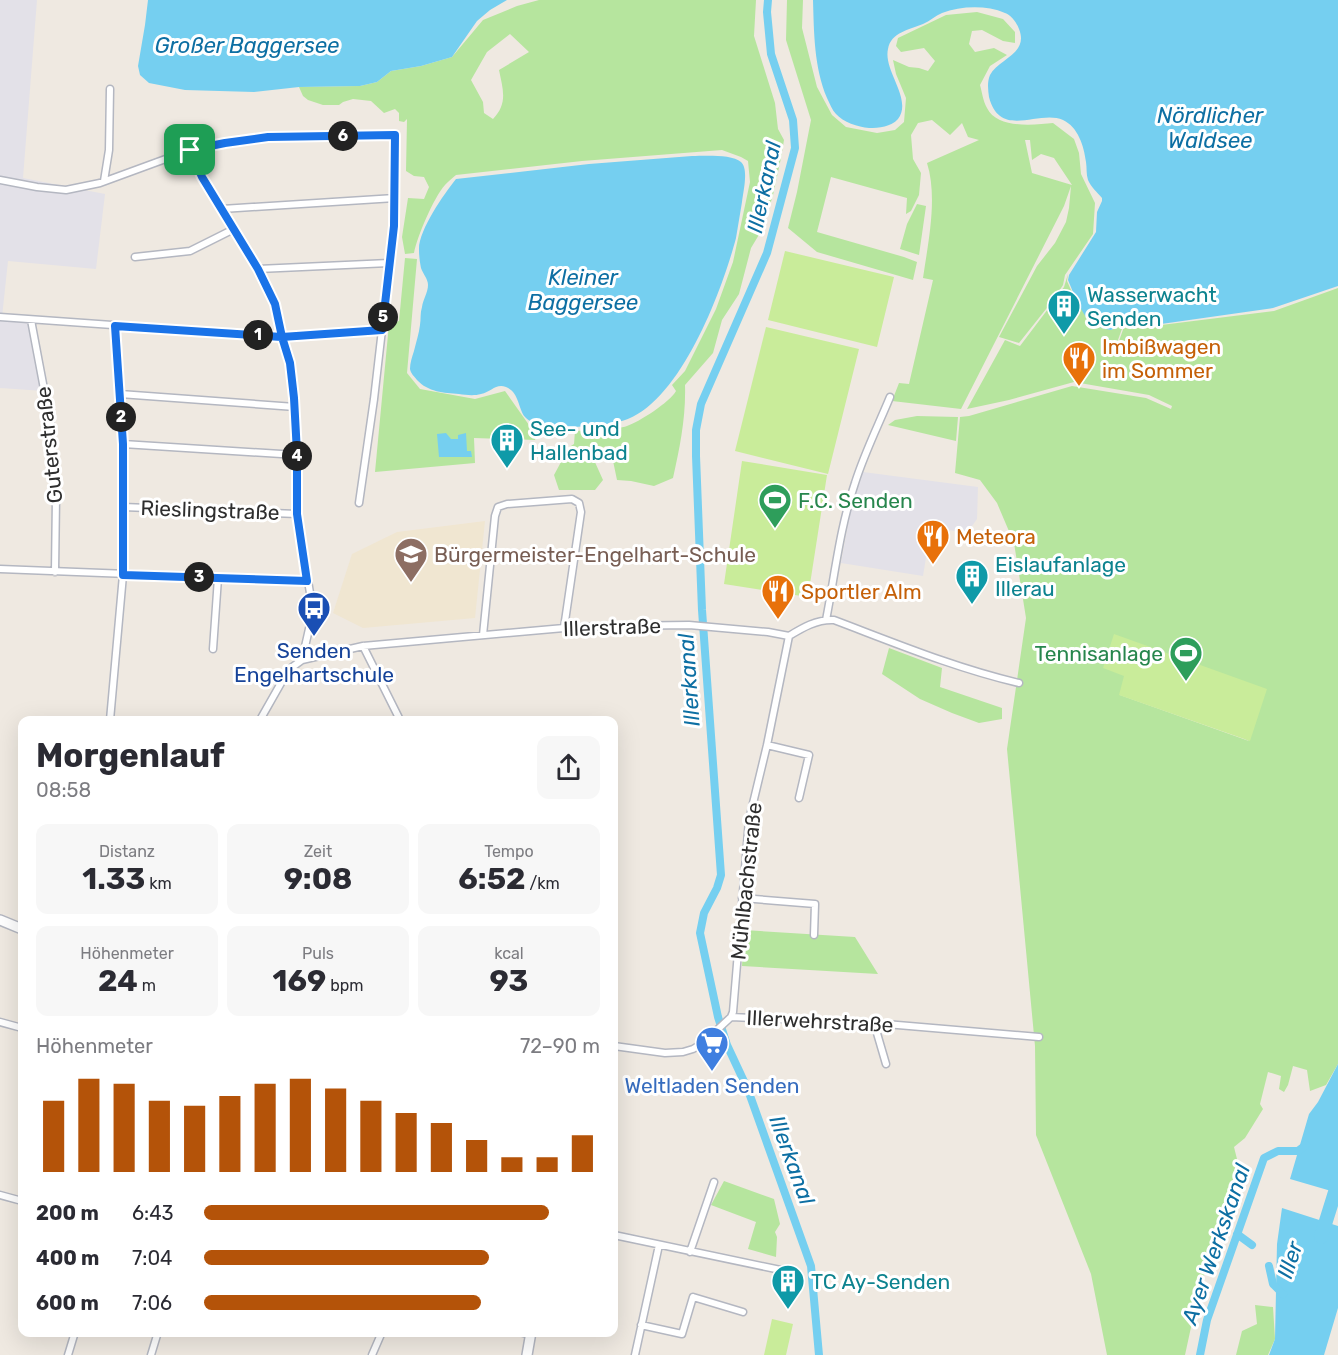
<!DOCTYPE html>
<html lang="de">
<meta charset="utf-8">
<style>
:root{--surface:#fff;--page:#f7f7f7;--text:#2b2b33;--muted:#7c7c81;--accent:#b45309}
body{margin:0;font-family:Rubik,sans-serif;background:var(--page);color:var(--text);height:100vh;display:flex;flex-direction:column;font-size:22px;white-space:nowrap}
*{box-sizing:border-box;margin:0}
p{font-size:20px;color:var(--muted)}
.icon{flex:none;width:33px;height:33px;fill:none;stroke:currentColor;stroke-width:2;stroke-linecap:round;stroke-linejoin:round}
.map{position:relative;flex:1;overflow:hidden}
.side{position:absolute;left:18px;top:716px;width:600px;height:621px;display:flex;flex-direction:column;background:var(--surface);border-radius:12px;box-shadow:0 6px 24px #0002}
.side>*{flex:none}
.pin{position:absolute;display:grid;place-items:center;width:51px;height:51px;color:#fff;margin:-26px;border-radius:12px;box-shadow:0 3px 9px #0006}
.km{position:absolute;width:30px;height:30px;margin:-15px;border-radius:50%;background:#222;color:#fff;font-size:16px;line-height:30px;text-align:center}
.round{display:grid;place-items:center;flex:none;width:63px;height:63px;border-radius:12px;background:var(--page)}
.summary{display:flex;align-items:center;justify-content:space-between;height:102px;padding:0 18px}
h1{font-size:33px;font-weight:700;line-height:45px}
.stats{display:grid;grid-template-columns:repeat(3,1fr);gap:9px;height:102px;padding:6px 18px}
.stats div{display:grid;align-content:center;border-radius:12px;background:var(--page);text-align:center}
.stats b{font-size:30px;font-weight:700}
.stats small{font-size:16px;font-weight:400}
.stats p{font-size:16px}
.chart{height:168px;padding:12px 18px}
.chart p{display:flex;justify-content:space-between}
.chart svg{width:100%;height:108px;margin-top:6px;stroke:var(--accent);stroke-width:6}
ul{padding:0 18px;list-style:none;font-size:20px}
li{display:grid;grid-template-columns:96px 72px 1fr;align-items:center;height:45px}
li i{height:15px;border-radius:8px;background:var(--accent)}
.map>svg:first-child{display:block}
.industrial{fill:#e3e1e8}
.education{fill:#f0e6d1}
.green{fill:#b6e59e;fill-rule:evenodd}
.pitch{fill:#c9ec9a}
.water{fill:#75cff0}
.lines{fill:none;stroke-linecap:round;stroke-linejoin:round}
.canal{stroke:#75cff0;stroke-width:8}
.river{stroke:#75cff0;stroke-width:14}
.street-casing{stroke:#b4b7c1;stroke-width:9}
.secondary-casing{stroke:#b4b7c1;stroke-width:12}
.street{stroke:#fff;stroke-width:6}
.secondary{stroke:#fff;stroke-width:9}
.route-casing{stroke:#fff;stroke-width:12}
.route{stroke:#1a73e8;stroke-width:8}
.labels{text-anchor:middle;dominant-baseline:central;stroke-width:6;stroke-linejoin:round;paint-order:stroke}
.culture-label{font-size:21px;fill:#0d838f;stroke:#fff;text-anchor:start}
.food-label{font-size:21px;fill:#c56008;stroke:#fff;text-anchor:start}
.street-label{font-size:21px;fill:#2e2e2e;stroke:#fff}
.leisure-label{font-size:21px;fill:#27864d;stroke:#fff;text-anchor:start}
.education-label{font-size:21px;fill:#785e54;stroke:#fff;text-anchor:start}
.transit-label{font-size:21px;fill:#164399;stroke:#fff}
.shop-label{font-size:21px;fill:#366cbe;stroke:#fff}
.water-label{font-size:22px;font-style:italic;fill:#0d6fa3;stroke:#fff}
</style>
<div class="map">
<svg width="1338" height="1355" viewBox="0 0 1338 1355">
<rect width="100%" height="100%" fill="#efe9e1"/>
<path class="industrial" d="M0 0H37L23 178 105 194 96 269 8 261 2 317 31 320 44 391 0 388Z
M863 472 978 487 977 519 967 533 931 527 923 576 841 563 852 504Z"/>
<path class="education" d="M485 521 475 618 363 628 333 613 352 554 397 532Z"/>
<path class="green" d="M539 0H756L754 36 775 103 778 129 784 140 781 158 773 195 763 228 751 248 739 294 722 320 713 353 685 385C686 417 680 447 673 478L654 486 631 481 617 480 612 456 606 446 599 450 594 460 603 480 595 490H559L554 475 561 462 563 451 574 444 575 431C586 430 617 430 627 426 639 422 670 402 676 391L672 385 685 371 716 309 733 262 750 182 748 161 741 157 722 150 582 161 456 175C452 178 448 182 445 185 434 197 417 237 414 253L405 254 402 237 408 198 424 199 429 187 424 177 414 176 406 171 407 119 404 122 399 121V113L395 109 384 113 371 101 353 99 343 102 339 105H323L308 100 303 96 299 87 360 86 377 82 391 71 421 66 452 57 483 20 517 6ZM510 34 529 52 499 70C503 90 508 103 493 119L484 113 483 102 471 80 487 52Z
M787 0H803L802 28 817 87 832 115 846 127 877 133 895 130 904 122 906 98 896 74 893 60 909 67 919 68 928 71 935 61 924 48 901 52 896 46 898 38 946 15 977 12 1003 19 1015 32V43L1003 41 982 30 972 31 969 44 975 52 994 48 1007 55 990 66 980 85C982 92 983 101 987 108 997 129 1034 125 1053 123L1074 139 1079 153 1081 174 1095 203 1093 234 1065 275 1063 285 1054 299 1019 343 999 337 1037 266 1055 243 1066 222 1069 208 1071 186 1064 206 961 409 892 401 899 383 909 384 933 280 923 278C928 243 938 198 927 163L979 140 968 137 962 123 950 135 932 120 918 123 911 135 913 159 921 173 919 195 911 211 906 214 907 198 831 177 817 232 904 257 917 262 913 280 817 252 788 228 797 192 811 120 786 40ZM1025 140H1030L1032 160 1041 154 1054 158 1072 185 1032 173Z
M917 204 926 206 919 255 900 249 907 224Z
M405 258 417 259 407 373 420 389 475 399 505 391 529 425 540 426 535 440 474 438 475 463 375 472 389 324 399 321Z
M1068 274 1067 281 1071 290 1088 320 1094 325 1111 330 1124 323 1118 340 1119 341 1125 324 1137 328 1274 311 1338 288V1064L1326 1085 1310 1091 1307 1070 1293 1066 1288 1085 1284 1092 1279 1089 1281 1076 1268 1072 1260 1104 1263 1109 1245 1138 1234 1147 1237 1159 1231 1190 1198 1295 1185 1355H1107L1091 1274 1036 1135 1035 1046 1007 749 1026 618 1014 543 997 503 980 480 955 473 960 417 969 416 1072 386 1146 398 1171 409 1172 406 1149 395 1074 382 1009 400 967 409 1005 340 1020 346 1054 301 1062 296 1056 298 1064 287ZM1125 676 1249 741 1120 695Z
M917 416 958 417 956 441 888 425 895 420Z
M889 648 942 668 940 687 1002 708V719L979 723 952 713 920 699 882 674Z
M744 930 855 937 878 974 742 966Z
M724 1181 774 1199 780 1224 775 1232 777 1237 776 1257 748 1249 756 1222 711 1205Z
M1255 1305 1273 1307 1275 1339 1268 1355H1236L1242 1331 1257 1324Z"/>
<path class="pitch" d="M785 251 894 277 877 347 768 320Z
M766 327 859 349 828 474 735 451Z
M742 461 827 475 808 597 724 584Z
M1114 634 1267 689 1250 741 1119 695 1124 676 1103 668Z
M772 1319 793 1324 786 1355H764Z"/>
<path class="water" d="M148 0H507L490 10 477 21 452 57 421 66 391 71 377 82 360 86 299 87 254 92 185 90 149 83 140 75 138 66 145 25Z
M813 0H1338V286L1273 308 1140 327H1136L1127 322 1111 330C1104 329 1094 326 1089 321 1082 313 1072 290 1068 280L1069 275 1096 232 1097 212 1102 201V198C1097 192 1091 187 1088 180 1086 174 1087 168 1086 162 1084 146 1078 127 1063 120 1039 109 1000 140 989 97 988 90 987 82 990 75 999 58 1029 54 1019 29 1017 23 1011 15 1005 13 986 5 961 6 942 13 935 16 930 21 923 24 909 30 891 32 888 49 883 71 913 99 898 119 891 127 879 128 869 128 858 127 843 122 836 114 832 110 830 104 827 98 814 67 814 33 813 0Z
M692 156C704 156 732 154 741 162 749 169 743 192 742 202 740 214 738 226 736 238 722 291 678 410 618 422 599 426 538 433 525 417 518 408 519 392 506 387 496 383 491 392 481 394 474 396 466 395 459 394 444 393 428 392 417 380 414 376 411 374 410 369 410 363 412 357 414 351 416 342 419 334 420 325 421 319 420 313 422 307 423 300 428 292 428 285 428 279 423 274 421 268 420 263 419 256 419 250 418 231 444 194 456 179L589 164Z
M446 433 451 439H458V435L466 433 467 451H471L472 457H439L437 434Z
M1338 1064V1193L1290 1179 1309 1114 1318 1102Z
M1282 1208 1338 1226V1308L1324 1355H1269L1275 1339 1277 1244Z"/>
<g class="lines">
<path class="canal" d="M768 0 767 12 771 54 793 120 795 148 767 253 701 404 696 430V456L702 610 721 875 717 888 704 913 700 933 718 1017 727 1045 748 1090 811 1266 819 1355
M1237 1234 1252 1245
M1269 1266 1273 1284 1283 1294
M1200 1355 1207 1320 1264 1158 1278 1151H1298L1306 1145"/>
<path class="river" d="M1321 1237 1335 1192 1338 1179"/>
<defs>
<path id="street" d="M190 150 202 177 258 269 275 304 290 363 295 407 297 514 310 593 311 620 302 660
M0 180 37 187 66 190 100 183 190 150 225 143 268 137 395 135 394 226 374 399 359 503
M104 181 109 150 110 89
M222 209 395 198
M135 257 190 251 234 229
M258 269 389 263
M0 317 282 337 382 330
M31 320 51 426 56 497 55 572
M120 394 295 407
M123 444 297 455
M123 507 297 514
M0 569 307 581
M826 620C835 574 840 527 855 483 864 454 878 426 890 397
M483 635 495 516 498 507 507 504 572 499 579 503 581 512 564 628
M363 646 400 720
M213 649 218 578
M110 720 123 575V444L115 326
M260 720 285 676 291 668 302 660 363 646 564 628 612 626 689 625 768 632 789 636C802 628 817 619 834 620 895 643 955 668 1019 683
M767 745 809 755 799 798
M742 898 815 904 814 935
M731 1017 733 1012 749 820 767 745 789 636
M0 1022 22 1028
M874 1023 886 1064
M614 1046 665 1053 683 1052 693 1049 703 1043 731 1017 874 1023 1039 1037
M0 1195 22 1201
M614 1235 790 1272
M690 1252 714 1182
M641 1325 682 1334 693 1297 743 1312
M519 1332 531 1335
M68 1355 75 1332
M151 1355 158 1332
M372 1355 382 1332
M635 1355 659 1245"/>
<path id="secondary" d="M0 920 22 929
M527 1355 531 1332"/>
</defs>
<use href="#street" class="street-casing"/>
<use href="#secondary" class="secondary-casing"/>
<use href="#street" class="street"/>
<use href="#secondary" class="secondary"/>
</g>
<g class="lines">
<defs>
<path id="route" d="M190 150 202 177 258 269 275 304 282 337 115 326 123 444V575L307 581 297 514V453L294 398 290 363 282 337 382 330 394 226 395 135 268 137 225 143 190 150"/>
</defs>
<use href="#route" class="route-casing"/>
<use href="#route" class="route"/>
</g>
<defs>
<symbol id="building-pin" viewBox="-11 -11 22 30"><path d="M0 17L-7.5 6A9.5 9.5 0 1 1 7.5 6Z" fill="#0f9aa8" stroke="#fff"/><path d="M-4-6H4V6H1V3H-1V6H-4ZM-2.5-4.3h1.7v1.8h-1.7ZM.8-4.3h1.7v1.8H.8ZM-2.5-1h1.7V.8h-1.7ZM.8-1h1.7V.8H.8Z" fill="#fff"/></symbol>
<symbol id="restaurant-pin" viewBox="-11 -11 22 30"><path d="M0 17L-7.5 6A9.5 9.5 0 1 1 7.5 6Z" fill="#e8710a" stroke="#fff"/><path d="M-5-6h1v4h1v-4h1v4h1v-4h1v5L-1.5 .5V6h-2V.5L-5-1ZM5-6V6H3V1.5H1.5Q1.5-4 5-6Z" fill="#fff"/></symbol>
<symbol id="stadium-pin" viewBox="-11 -11 22 30"><path d="M0 17L-7.5 6A9.5 9.5 0 1 1 7.5 6Z" fill="#2e9e5b" stroke="#fff"/><path d="M0-5a6.5 5 0 1 0 0 10a6.5 5 0 1 0 0-10ZM-3.5-1.8h7v3.6h-7Z" fill="#fff"/></symbol>
<symbol id="school-pin" viewBox="-11 -11 22 30"><path d="M0 17L-7.5 6A9.5 9.5 0 1 1 7.5 6Z" fill="#8d6e63" stroke="#fff"/><path d="M0-5L7-2L0 1L-7-2ZM-4 1L0 2.5L4 1V4Q0 6-4 4Z" fill="#fff"/></symbol>
<symbol id="bus-pin" viewBox="-11 -11 22 30"><path d="M0 17L-7.5 6A9.5 9.5 0 1 1 7.5 6Z" fill="#1a4fb4" stroke="#fff"/><path d="M-5-6H5V4H4V6H2V4H-2V6H-4V4H-5ZM-3.5-4V0h7V-4ZM-3.5 1.2v1.5H-2V1.2ZM2 1.2v1.5H3.5V1.2Z" fill="#fff"/></symbol>
<symbol id="supermarket-pin" viewBox="-11 -11 22 30"><path d="M0 17L-7.5 6A9.5 9.5 0 1 1 7.5 6Z" fill="#3f7fe0" stroke="#fff"/><path d="M-6-5.5h2.5l.6 2H6L4.5 2H-2.5L-4.4-4H-6ZM-1.5 3.2a1.3 1.3 0 1 0 .1 0ZM3 3.2a1.3 1.3 0 1 0 .1 0Z" fill="#fff"/></symbol>
</defs>
<g fill-rule="evenodd">
<use href="#building-pin" x="1045" y="287" width="38" height="52"/>
<use href="#restaurant-pin" x="1060" y="339" width="38" height="52"/>
<use href="#building-pin" x="488" y="421" width="38" height="52"/>
<use href="#stadium-pin" x="756" y="481" width="38" height="52"/>
<use href="#restaurant-pin" x="914" y="517" width="38" height="52"/>
<use href="#school-pin" x="392" y="535" width="38" height="52"/>
<use href="#building-pin" x="953" y="557" width="38" height="52"/>
<use href="#restaurant-pin" x="759" y="572" width="38" height="52"/>
<use href="#bus-pin" x="295" y="589" width="38" height="52"/>
<use href="#stadium-pin" x="1167" y="634" width="38" height="52"/>
<use href="#supermarket-pin" x="693" y="1024" width="38" height="52"/>
<use href="#building-pin" x="769" y="1262" width="38" height="52"/>
</g>
<g class="labels">
<g class="culture-label">
<text x="1087" y="294">Wasserwacht<tspan x="1087" dy="24">Senden</tspan></text>
<text x="530" y="428">See- und<tspan x="530" dy="24">Hallenbad</tspan></text>
<text x="995" y="564">Eislaufanlage<tspan x="995" dy="24">Illerau</tspan></text>
<text x="811" y="1281">TC Ay-Senden</text>
</g>
<g class="food-label">
<text x="1102" y="346">Imbißwagen<tspan x="1102" dy="24">im Sommer</tspan></text>
<text x="956" y="536">Meteora</text>
<text x="801" y="591">Sportler Alm</text>
</g>
<g class="street-label">
<text transform="translate(49 445) rotate(-96)">Guterstraße</text>
<text transform="translate(210 510) rotate(2)">Rieslingstraße</text>
<text transform="translate(612 627) rotate(-2)">Illerstraße</text>
<text transform="translate(746 881) rotate(-84)">Mühlbachstraße</text>
<text transform="translate(820 1021) rotate(3)">Illerwehrstraße</text>
</g>
<g class="leisure-label">
<text x="798" y="500">F.C. Senden</text>
<text x="1163" y="653" text-anchor="end">Tennisanlage</text>
</g>
<g class="education-label">
<text x="434" y="554">Bürgermeister-Engelhart-Schule</text>
</g>
<g class="transit-label">
<text x="314" y="650">Senden<tspan x="314" dy="24">Engelhartschule</tspan></text>
</g>
<g class="shop-label">
<text x="712" y="1085">Weltladen Senden</text>
</g>
<g class="water-label">
<text x="247" y="45">Großer Baggersee</text>
<text x="1210" y="115">Nördlicher<tspan x="1210" dy="25">Waldsee</tspan></text>
<text transform="translate(764 187) rotate(-78)">Illerkanal</text>
<text x="583" y="277">Kleiner<tspan x="583" dy="25">Baggersee</tspan></text>
<text transform="translate(689 680) rotate(-94)">Illerkanal</text>
<text transform="translate(792 1160) rotate(70)">Illerkanal</text>
<text transform="translate(1216 1244) rotate(-71)">Ayer Werkskanal</text>
<text transform="translate(1290 1260) rotate(-72)">Iller</text>
</g>
</g>
</svg>
<div class="pin" style="left:190px;top:150px;background:#1e9e55"><svg class="icon" aria-label="arrive" viewBox="0 0 24 24"><path d="M6 21V4h12l-3 4 3 4H6"/></svg></div>
<b class="km" style="left:258px;top:335px">1</b>
<b class="km" style="left:121px;top:417px">2</b>
<b class="km" style="left:199px;top:577px">3</b>
<b class="km" style="left:297px;top:456px">4</b>
<b class="km" style="left:383px;top:317px">5</b>
<b class="km" style="left:343px;top:136px">6</b>
<section class="side">
<div class="summary"><div><h1>Morgenlauf</h1><p>08:58</p></div><a class="round"><svg class="icon" aria-label="share" viewBox="0 0 24 24"><path d="M12 15V3M7 8l5-5 5 5M5 13v7h14v-7"/></svg></a></div>
<div class="stats">
<div><p>Distanz</p><b>1.33<small> km</small></b></div>
<div><p>Zeit</p><b>9:08</b></div>
<div><p>Tempo</p><b>6:52<small> /km</small></b></div>
</div>
<div class="stats">
<div><p>Höhenmeter</p><b>24<small> m</small></b></div>
<div><p>Puls</p><b>169<small> bpm</small></b></div>
<div><p>kcal</p><b>93</b></div>
</div>
<div class="chart"><p><span>Höhenmeter</span>72–90 m</p>
<svg viewBox="0 0 160 44" preserveAspectRatio="none"><path d="M5 44V15M15 44V6M25 44V8M35 44V15M45 44V17M55 44V13M65 44V8M75 44V6M85 44V10M95 44V15M105 44V20M115 44V24M125 44V31M135 44V38M145 44V38M155 44V29"/></svg>
</div>
<ul>
<li><b>200 m</b>6:43<i style="width:87%"></i></li>
<li><b>400 m</b>7:04<i style="width:72%"></i></li>
<li><b>600 m</b>7:06<i style="width:70%"></i></li>
</ul>
</section>
</div>
